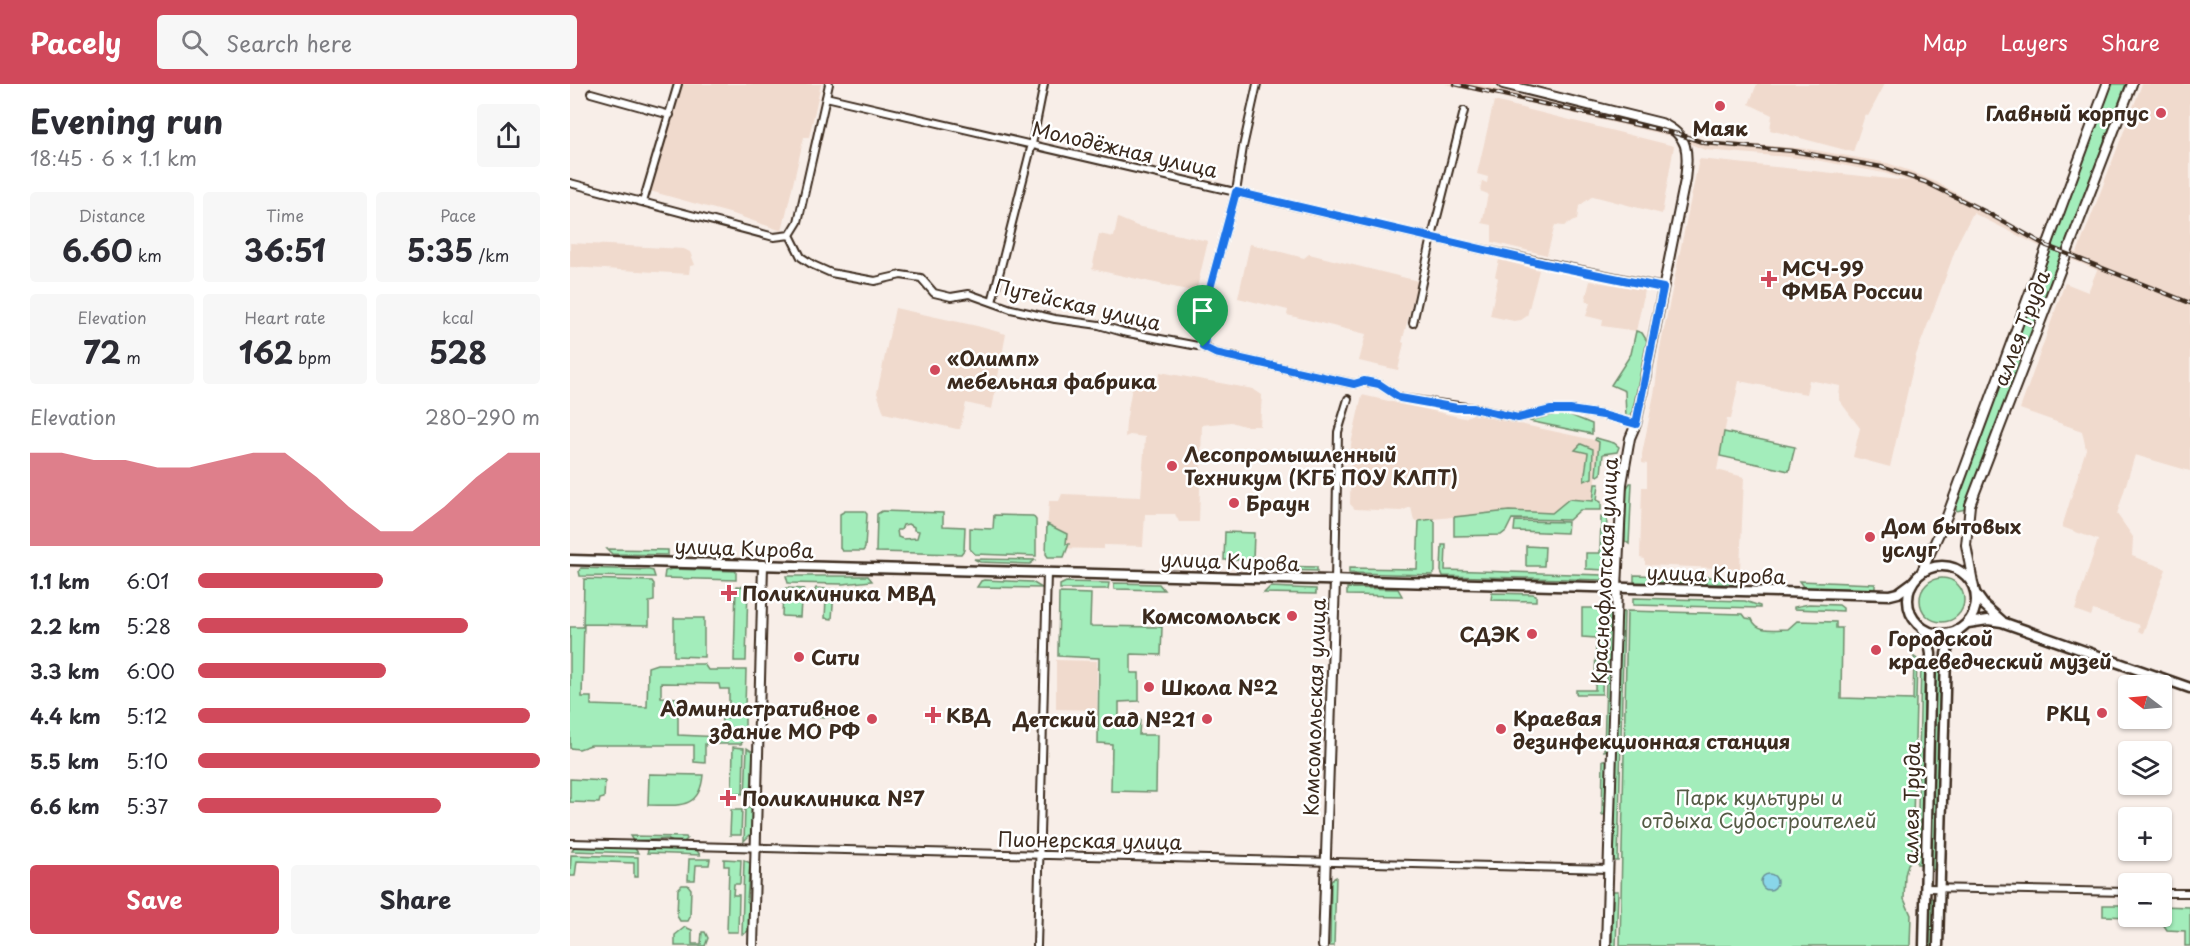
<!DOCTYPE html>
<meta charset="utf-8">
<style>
:root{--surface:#fff;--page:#f7f7f7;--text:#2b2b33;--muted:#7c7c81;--accent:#d1495b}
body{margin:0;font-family:"Playpen Sans",sans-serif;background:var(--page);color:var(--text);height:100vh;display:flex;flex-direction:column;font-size:22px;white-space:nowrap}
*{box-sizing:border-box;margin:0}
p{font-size:20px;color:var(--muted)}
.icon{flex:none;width:33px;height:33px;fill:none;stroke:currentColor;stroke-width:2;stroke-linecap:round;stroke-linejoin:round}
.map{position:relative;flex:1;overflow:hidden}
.details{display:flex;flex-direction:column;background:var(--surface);width:570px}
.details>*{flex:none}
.needle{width:39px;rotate:286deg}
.controls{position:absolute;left:1548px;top:591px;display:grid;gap:12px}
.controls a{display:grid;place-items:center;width:54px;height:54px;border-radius:6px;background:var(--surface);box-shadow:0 2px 4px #0004;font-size:30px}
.pin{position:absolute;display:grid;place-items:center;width:51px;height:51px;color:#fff;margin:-62px -26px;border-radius:50% 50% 50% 0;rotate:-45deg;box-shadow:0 0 6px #0007}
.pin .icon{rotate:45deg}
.round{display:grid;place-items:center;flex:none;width:63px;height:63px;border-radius:6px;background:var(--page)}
.summary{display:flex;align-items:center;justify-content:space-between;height:102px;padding:0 30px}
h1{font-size:33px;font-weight:700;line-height:45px}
.stats{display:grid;grid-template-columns:repeat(3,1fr);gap:9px;height:102px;padding:6px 30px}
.stats div{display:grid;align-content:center;border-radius:6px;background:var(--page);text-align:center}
.stats b{font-size:30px;font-weight:700}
.stats small{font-size:16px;font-weight:400}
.stats p{font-size:16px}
.chart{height:168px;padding:12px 30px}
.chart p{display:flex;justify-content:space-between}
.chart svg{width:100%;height:108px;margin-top:6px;fill:var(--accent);opacity:.7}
.action{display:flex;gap:12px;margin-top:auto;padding:12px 30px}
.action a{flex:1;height:69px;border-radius:6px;background:var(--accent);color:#fff;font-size:24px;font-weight:700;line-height:69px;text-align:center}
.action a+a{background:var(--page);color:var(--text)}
ul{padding:0 30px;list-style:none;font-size:20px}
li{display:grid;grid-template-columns:96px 72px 1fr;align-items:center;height:45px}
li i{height:15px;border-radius:8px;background:var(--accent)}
header{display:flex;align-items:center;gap:36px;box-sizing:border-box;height:84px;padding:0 30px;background:var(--accent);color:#fff}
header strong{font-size:28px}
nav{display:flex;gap:33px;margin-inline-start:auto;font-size:21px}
.search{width:420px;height:54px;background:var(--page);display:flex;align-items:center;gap:15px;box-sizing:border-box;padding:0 21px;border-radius:6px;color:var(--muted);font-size:22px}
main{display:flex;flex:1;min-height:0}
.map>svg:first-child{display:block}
.built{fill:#f0dacd}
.green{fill:#a3edbb;stroke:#6f8c6c;stroke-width:1.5;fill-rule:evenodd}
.water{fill:#89d6e9;stroke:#6a9198;stroke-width:1.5}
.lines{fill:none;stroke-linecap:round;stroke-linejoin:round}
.minor-casing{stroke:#3b2a1e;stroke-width:10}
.tertiary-casing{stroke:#3b2a1e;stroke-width:12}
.secondary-casing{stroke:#3b2a1e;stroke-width:13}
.minor{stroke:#fff;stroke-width:6}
.tertiary{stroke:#fff;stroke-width:8}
.secondary{stroke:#fff;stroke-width:8}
.rail-casing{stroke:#3b2a1e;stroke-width:4.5}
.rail{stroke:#fff;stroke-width:2;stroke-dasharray:7;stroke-linecap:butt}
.route-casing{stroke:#fff;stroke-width:12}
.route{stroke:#1a73e8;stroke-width:8}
.poi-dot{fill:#d1495b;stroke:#fff;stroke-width:2}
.labels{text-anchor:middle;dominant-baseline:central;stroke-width:5;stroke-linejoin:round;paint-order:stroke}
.poi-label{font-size:20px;font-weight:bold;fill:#3b2a1e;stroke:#fff;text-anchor:start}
.street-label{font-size:20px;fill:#3b2a1e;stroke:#fff}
.park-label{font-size:20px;fill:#555b45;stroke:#fff}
</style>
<header>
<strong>Pacely</strong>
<div class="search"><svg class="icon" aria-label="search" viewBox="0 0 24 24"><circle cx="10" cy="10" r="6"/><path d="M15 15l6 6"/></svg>Search here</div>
<nav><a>Map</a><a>Layers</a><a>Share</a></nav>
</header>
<main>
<section class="details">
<div class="summary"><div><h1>Evening run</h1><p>18:45 · 6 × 1.1 km</p></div><a class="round"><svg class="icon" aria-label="share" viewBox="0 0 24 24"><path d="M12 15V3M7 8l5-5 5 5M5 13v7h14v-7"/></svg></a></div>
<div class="stats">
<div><p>Distance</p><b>6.60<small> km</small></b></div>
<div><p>Time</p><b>36:51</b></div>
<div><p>Pace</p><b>5:35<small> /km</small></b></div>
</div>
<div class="stats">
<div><p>Elevation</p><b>72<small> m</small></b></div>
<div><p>Heart rate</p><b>162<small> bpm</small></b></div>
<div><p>kcal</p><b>528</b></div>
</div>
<div class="chart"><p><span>Elevation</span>280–290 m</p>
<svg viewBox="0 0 160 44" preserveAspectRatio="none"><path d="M0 44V6L10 6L20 9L30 9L40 12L50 12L60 9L70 6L80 6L90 16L100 28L110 38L120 38L130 28L140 16L150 6L160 6V44z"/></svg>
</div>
<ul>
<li><b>1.1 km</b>6:01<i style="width:54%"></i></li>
<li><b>2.2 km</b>5:28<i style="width:79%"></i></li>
<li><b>3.3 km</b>6:00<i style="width:55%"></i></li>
<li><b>4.4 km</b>5:12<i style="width:97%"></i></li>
<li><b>5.5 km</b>5:10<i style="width:100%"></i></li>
<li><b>6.6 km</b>5:37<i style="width:71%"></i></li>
</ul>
<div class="action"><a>Save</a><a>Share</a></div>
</section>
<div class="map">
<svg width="1620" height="862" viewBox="0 0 1620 862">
<rect width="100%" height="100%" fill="#f8eee8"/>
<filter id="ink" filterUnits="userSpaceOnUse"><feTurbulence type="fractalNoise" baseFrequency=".0167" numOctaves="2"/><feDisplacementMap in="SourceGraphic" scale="12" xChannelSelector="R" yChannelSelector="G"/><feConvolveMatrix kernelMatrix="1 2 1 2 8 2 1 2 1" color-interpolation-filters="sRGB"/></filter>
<g filter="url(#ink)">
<path class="built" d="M112 0H251L239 53H234L212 147 166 131 80 107Z
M875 0H906L964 15 1099 45 1137 57 1238 65 1317 79 1343 88 1372 101 1470 157 1507 169 1572 0H1620V387L1565 371 1547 430 1563 453 1562 472 1596 485 1573 549 1568 547 1570 541 1523 526 1521 532 1505 526 1528 456 1492 443 1516 365 1512 347 1450 325 1495 199 1518 208 1527 186 1469 162 1403 129 1388 158 1372 203 1346 271 1320 383 1283 373 1290 344 1269 316 1270 302 1239 296 1236 310 1169 297 1161 335H1157L1147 386 1174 393 1170 485 1075 481V475L1070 474 1072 403H1077V380L1072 379V370L1085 305 1090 265 1129 75 1339 97 1314 89 1241 75 1135 66 1101 52Z
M1187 0H1315L1298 32 1295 31 1283 68 1200 46 1202 31 1179 20Z
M924 17 1104 62 1092 130 1023 112 1009 122 1007 136 998 139 994 142 985 141 977 171 922 158V141L912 139 918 110 910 107 912 97 917 99 918 93 907 90Z
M548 134 567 142 638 157 626 208 522 185 529 150 544 153Z
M0 159 114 165 120 168 125 181 120 182 119 190 0 183Z
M680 160 734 174 739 170 848 197 832 258 834 259 828 286 789 277 796 250 717 231 718 226 668 214Z
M929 176 969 186 957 232 951 236 944 237 920 232 928 194 925 192Z
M1020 197 1075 206 1066 247 1032 242 1033 236 1016 232 1020 219 1015 217Z
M325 224 407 242 436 250 422 325 396 319 390 345H387L314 329 307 309Z
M590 288 683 305 692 311 690 342H674L661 338 632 341 629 438H609L605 430H575L573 462 534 461V465L476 464 479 417H489L492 410 571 413 575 353 560 351 555 353 556 338 563 297 588 301Z
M792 311 894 334 903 330 1029 357 1023 418 999 415 982 429 939 427 844 437 841 423 831 427 785 425 780 420 781 360Z
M486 576 527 577V626L486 625Z"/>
<path class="green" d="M1542 0H1556L1395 425 1387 427 1384 421Z
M1066 247 1072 249 1077 257 1062 330 1056 334 1055 307 1041 301 1061 270Z
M993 328 1022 340V350L959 337Z
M1154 348 1225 363 1219 387 1150 372Z
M1026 354 1044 359 1049 363 1047 368 1033 370 1031 390 1028 392 1026 391 1029 358 1025 356Z
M1011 360 1023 365 1022 394 1014 397 1018 369 1005 366Z
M1060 399H1062L1059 460 1055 457 1056 405Z
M1025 400H1029L1027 416 1031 418V426H1010L999 436 942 435 936 447 931 451 884 452V433L939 427 982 429 999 415 1023 417Z
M275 427H294L297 430 295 464 293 467H272L270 464V430Z
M312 427 373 429V442L395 443 394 466 391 470 306 468 307 430ZM339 440 344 443V446L349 447 347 454 333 455 328 453 327 446H331L333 441Z
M424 431 463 432 466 436V472L405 470 400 465V444L423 445Z
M1031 433H1037L1035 486 1016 485V469H1030Z
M863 435 865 438V488L862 491 779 489V484L847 485 849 437Z
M945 437 998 438 997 449 944 447Z
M477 440 497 450 496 460H499L494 473H478L476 470Z
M655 448 684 449 683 476H654Z
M872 461H876L875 486 1033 491V496L873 492 871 487Z
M956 462 975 463 974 482H956Z
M37 465 98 466V471L42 470Z
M404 475 465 476 460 480 410 478Z
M668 481 747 483V487L674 485Z
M11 484 79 486 83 487 85 493 10 492 9 487Z
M102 485 166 487V496L94 494 95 487Z
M1064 491 1174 494 1169 500 1064 498Z
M216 492H298L302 497 273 500 218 499Z
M1350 516a22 22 0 1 1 44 0a22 22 0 1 1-44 0Z
M14 495 82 497 84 500V517L79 518V541L14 540 12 613H21V621L77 623 78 583 87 580H134L138 586H176L175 623 159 622V605H150L149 600 91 599V613L108 614V651L151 653 152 634H158L159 626 175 627V654L171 660H135V679L124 678V661H21L9 665 0 664V543H13Z
M414 496 462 498 472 504 407 503 411 497Z
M1229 497 1305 500V506L1234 504Z
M496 498 539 499 538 505H490V501Z
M544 499 589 500 594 506 544 505Z
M166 502 178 503 176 577H164Z
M700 503 746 505V510L694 509Z
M216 504 234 505 227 513 231 517 230 533 212 532 213 506Z
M246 504 264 506 262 535 255 534 256 515 254 512 248 511 245 506Z
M777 504 828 505 832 512 777 511Z
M489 509 521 510 520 542 592 543 591 571 561 570V589H569V617L549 618V634L570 635 569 651H587L586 708 541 707 542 660 528 659 529 574 488 572Z
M922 509 963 510 966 511V517L921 516Z
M1063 514 1175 517 1190 522V524L1063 521Z
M1239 520 1269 521 1273 524V527L1224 525V523Z
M1012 524H1034L1032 610H1006V606H1025L1026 554 1012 553Z
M1038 527 1044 528 1038 666 1034 667Z
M1057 527 1173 530 1176 534 1182 535C1187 549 1205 545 1218 545L1227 537 1266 538V544H1272L1271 614 1343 616 1344 573 1347 575 1342 776 1338 780 1335 791 1334 815 1341 831 1340 862H1050Z
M1049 528H1054L1048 777H1044Z
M104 534H134V573L104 572Z
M1351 577H1355L1351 780H1347Z
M1369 577 1372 579 1367 784 1363 786 1361 784 1365 579Z
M234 620 259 621 258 633 234 632Z
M163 663 174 664 173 710 162 709Z
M177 664 183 668 181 713H175Z
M1033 676H1038L1037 727 1036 730 1032 731Z
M79 690 133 691C130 727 106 721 78 721Z
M0 695 35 697 34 714 30 715 29 719 0 718Z
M175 724H183L182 749 174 757Z
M161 726H172L171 751H160Z
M60 752 116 753 117 755 113 759 103 758 97 755 63 757Z
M5 761 64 763 68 769 2 767Z
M79 764 126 765 130 771 77 769Z
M1 771 68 773V793H64V779L7 777 5 792H0Z
M119 775H140L139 781H126L125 796H118Z
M154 775 171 776 170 800H164L163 811H169L168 848H157L159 782H154Z
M174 776 180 779 177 817 179 819V846L174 850H172Z
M766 793 764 862H760L761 796Z
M112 801H118L121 805 120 833 118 837H110L107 832 108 805Z
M1043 807H1048L1046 862H1042Z
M1362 814 1366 816 1365 862H1358L1359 816Z
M1533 821H1558V832H1592V822L1620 823V862H1615V847L1597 846 1589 834 1533 832Z
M115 843 122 846V860H131L132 848H135L138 854 135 862H105V851Z"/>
<path class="water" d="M1191 798a8 8 0 1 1 16 0a8 8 0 1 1-16 0Z"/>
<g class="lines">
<defs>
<path id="minor" d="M21 9 100 31
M256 13 906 164 1093 203
M0 99 204 153 220 151
M73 118 108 0
M220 151 231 173 243 181 261 189 305 197 331 191 351 194 364 209 381 213 399 210 441 225 485 235 529 241 553 248 633 263 645 269 784 300 794 297 809 300 830 314 903 324 948 334 981 326H1000L1033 331 1066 340
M220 151 228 138 259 0
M422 218 462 60 474 0
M843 239 862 153 894 27
M633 263 635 255 633 242 639 208 666 108 673 63 687 0
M765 497 768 348 778 315
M0 759 1039 785
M1356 804 1558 808
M1592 809H1620
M467 862 477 489"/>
<path id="tertiary" d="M933 0 1091 39C1120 52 1118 68 1115 96L1066 340 1060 354 1052 400 1047 504 1036 862
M1351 489 1377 432 1537 0
M1404 504 1396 461 1400 421 1562 0
M183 862 193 481
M753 862 765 497"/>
<path id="secondary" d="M0 476 1320 511 1328 509 1343 498
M1338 516a34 34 0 1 1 68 0a34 34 0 1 1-68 0Z
M1406 510 1414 521 1432 537
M1398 539 1418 536 1432 538 1620 604
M1352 544 1358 552 1361 570 1354 862
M1368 862 1376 570 1381 554 1388 547"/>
</defs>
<use href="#minor" class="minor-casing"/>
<use href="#tertiary" class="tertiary-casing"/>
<use href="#secondary" class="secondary-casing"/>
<use href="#minor" class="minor"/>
<use href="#tertiary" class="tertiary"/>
<use href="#secondary" class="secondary"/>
<defs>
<path id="rail" d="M885 0 1108 50 1135 59 1223 67 1311 83 1355 98 1414 127 1477 162 1620 219"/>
</defs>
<use href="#rail" class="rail-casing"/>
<use href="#rail" class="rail"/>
</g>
</g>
<g class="lines" filter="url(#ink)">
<defs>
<path id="route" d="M666 108 975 180 1093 204 1066 340 1033 331 1000 326H981L948 334 903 324H887L830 314 809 300 794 297 784 300 645 269 633 263 635 255 633 242 639 208Z"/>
</defs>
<use href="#route" class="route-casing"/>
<use href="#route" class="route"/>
</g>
<g class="poi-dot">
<circle cx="1150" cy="22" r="6"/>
<circle cx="1591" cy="29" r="6"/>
<path d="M1196 186h6v6h6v6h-6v6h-6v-6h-6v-6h6z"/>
<circle cx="365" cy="286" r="6"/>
<circle cx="602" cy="382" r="6"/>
<circle cx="664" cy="419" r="6"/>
<circle cx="1300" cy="453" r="6"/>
<path d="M156 500h6v6h6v6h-6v6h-6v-6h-6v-6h6z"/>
<circle cx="722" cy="532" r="6"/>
<circle cx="962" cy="550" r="6"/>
<circle cx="1306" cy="566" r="6"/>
<circle cx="229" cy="573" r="6"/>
<circle cx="579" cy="603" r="6"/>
<circle cx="1532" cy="629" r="6"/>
<path d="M360 622h6v6h6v6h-6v6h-6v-6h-6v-6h6z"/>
<circle cx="302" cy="635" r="6"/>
<circle cx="637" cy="635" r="6"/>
<circle cx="931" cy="645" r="6"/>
<path d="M155 705h6v6h6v6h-6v6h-6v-6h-6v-6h6z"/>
</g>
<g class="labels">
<g class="poi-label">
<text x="1579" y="29" text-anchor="end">Главный корпус</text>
<text x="1150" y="44" text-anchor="middle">Маяк</text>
<text x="1212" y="184">МСЧ-99<tspan x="1212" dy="23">ФМБА России</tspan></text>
<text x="377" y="274">«Олимп»<tspan x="377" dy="23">мебельная фабрика</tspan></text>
<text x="614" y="370">Лесопромышленный<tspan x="614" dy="23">Техникум (КГБ ПОУ КЛПТ)</tspan></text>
<text x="676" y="419">Браун</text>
<text x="1312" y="442">Дом бытовых<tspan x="1312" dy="23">услуг</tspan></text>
<text x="172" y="509">Поликлиника МВД</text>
<text x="710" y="532" text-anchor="end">Комсомольск</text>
<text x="950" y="550" text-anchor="end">СДЭК</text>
<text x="1318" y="554">Городской<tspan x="1318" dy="23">краеведческий музей</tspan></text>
<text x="241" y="573">Сити</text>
<text x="591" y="603">Школа №2</text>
<text x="290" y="624" text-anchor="end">Административное<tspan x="290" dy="23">здание МО РФ</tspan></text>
<text x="1520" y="629" text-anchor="end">РКЦ</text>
<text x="376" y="631">КВД</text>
<text x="943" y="634">Краевая<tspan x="943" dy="23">дезинфекционная станция</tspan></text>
<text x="625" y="635" text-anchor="end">Детский сад №21</text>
<text x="172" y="714">Поликлиника №7</text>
</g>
<g class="street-label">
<text transform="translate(555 65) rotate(13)">Молодёжная улица</text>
<text transform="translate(508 220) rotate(13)">Путейская улица</text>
<text transform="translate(1451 244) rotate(-69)">аллея Труда</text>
<text transform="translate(174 464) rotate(2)">улица Кирова</text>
<text transform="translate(660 477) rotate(2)">улица Кирова</text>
<text transform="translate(1034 487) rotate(-87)">Краснофлотская улица</text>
<text transform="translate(1146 490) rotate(2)">улица Кирова</text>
<text transform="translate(744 623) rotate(-88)">Комсомольская улица</text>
<text transform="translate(1341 719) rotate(-89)">аллея Труда</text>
<text transform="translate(520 756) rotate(1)">Пионерская улица</text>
</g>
<g class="park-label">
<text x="1189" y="713">Парк культуры и<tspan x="1189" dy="23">отдыха Судостроителей</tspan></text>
</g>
</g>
</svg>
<div class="controls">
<a><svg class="needle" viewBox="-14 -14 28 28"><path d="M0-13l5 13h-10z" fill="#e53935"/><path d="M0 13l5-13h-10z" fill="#7c7c81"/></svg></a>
<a><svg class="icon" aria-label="layers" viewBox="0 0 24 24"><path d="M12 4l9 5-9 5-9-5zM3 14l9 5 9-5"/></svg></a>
<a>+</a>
<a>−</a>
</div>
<div class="pin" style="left:633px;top:263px;background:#1e9e55"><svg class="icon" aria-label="arrive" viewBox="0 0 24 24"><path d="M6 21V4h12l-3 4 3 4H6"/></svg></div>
</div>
</main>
